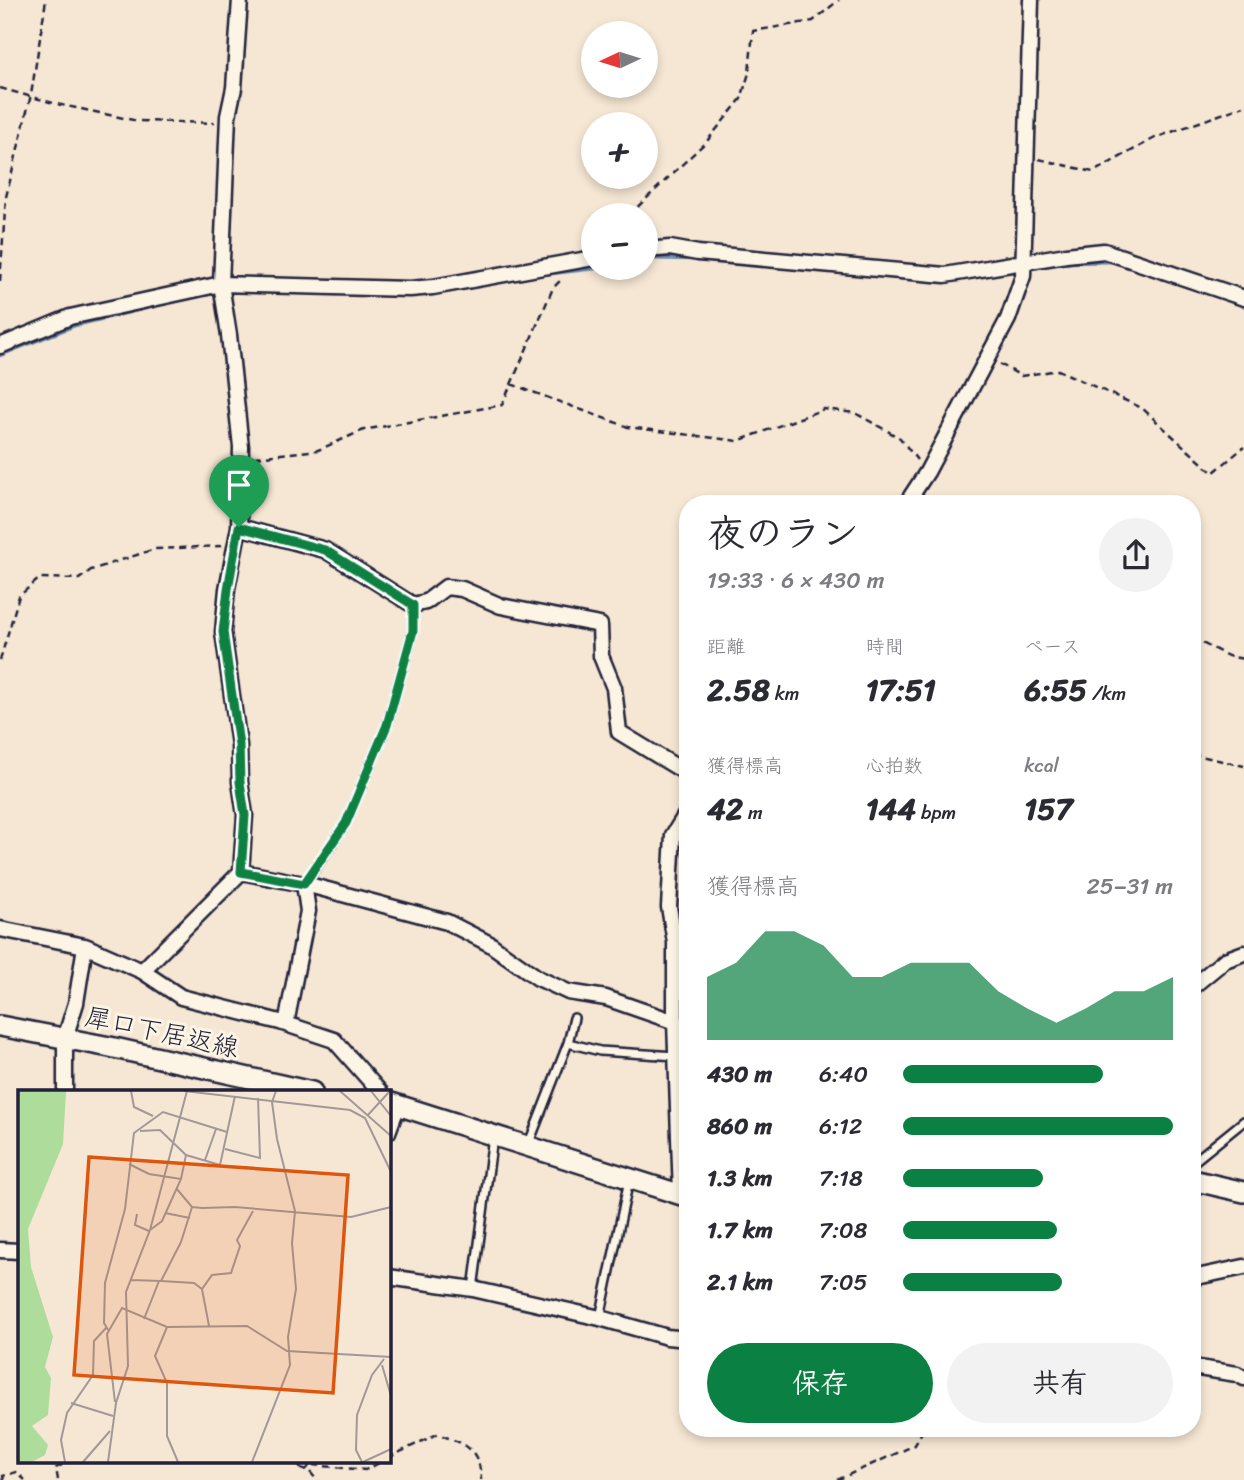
<!DOCTYPE html>
<html lang="ja">
<meta charset="utf-8">
<style>
:root{--surface:#fff;--page:#f2f2f3;--text:#2b2b33;--muted:#7c7c81;--accent:#0b8043}
body{margin:0;font-family:Sriracha,"Klee One",sans-serif;background:var(--page);color:var(--text);height:100vh;display:flex;flex-direction:column;font-size:26px;white-space:nowrap}
*{box-sizing:border-box;margin:0}
p{font-size:23px;color:var(--muted)}
.icon{flex:none;width:38px;height:38px;fill:none;stroke:currentColor;stroke-width:2;stroke-linecap:round;stroke-linejoin:round}
.map{position:relative;flex:1;overflow:hidden}
.panel{position:absolute;left:679px;top:495px;width:522px;height:942px;display:flex;flex-direction:column;background:var(--surface);border-radius:28px;box-shadow:0 4px 10px #0003}
.panel>*{flex:none}
.needle{width:46px;rotate:266deg}
.buttons{position:absolute;left:581px;top:21px;display:grid;gap:14px}
.buttons a{display:grid;place-items:center;width:77px;height:77px;border-radius:50%;background:var(--surface);box-shadow:0 4px 10px #0003;font-size:35px}
.pin{position:absolute;display:grid;place-items:center;width:60px;height:60px;color:#fff;margin:-72px -30px;border-radius:50% 50% 50% 0;rotate:-45deg;box-shadow:0 0 7px #0007}
.pin .icon{rotate:45deg}
.round{display:grid;place-items:center;flex:none;width:74px;height:74px;border-radius:37px;background:var(--page)}
.headline{display:flex;align-items:center;justify-content:space-between;height:119px;padding:0 28px}
h1{font-size:38px;font-weight:700;line-height:52px}
.stats{display:grid;grid-template-columns:repeat(3,1fr);gap:10px;height:119px;padding:7px 28px}
.stats div{display:grid;align-content:center}
.stats b{font-size:30px;font-weight:700}
.stats small{font-size:19px;font-weight:400}
.stats p{font-size:19px}
.chart{height:196px;padding:14px 28px}
.chart p{display:flex;justify-content:space-between}
.chart svg{width:100%;height:126px;margin-top:7px;fill:var(--accent);opacity:.7}
.cta{display:flex;gap:14px;margin-top:auto;padding:14px 28px}
.cta a{flex:1;height:80px;border-radius:42px;background:var(--accent);color:#fff;font-size:28px;font-weight:700;line-height:80px;text-align:center}
.cta a+a{background:var(--page);color:var(--text)}
ul{padding:0 28px;list-style:none;font-size:23px}
li{display:grid;grid-template-columns:112px 84px 1fr;align-items:center;height:52px}
li i{height:18px;border-radius:9px;background:var(--accent)}
.map>svg:first-child{display:block}
.lines{fill:none;stroke-linecap:round;stroke-linejoin:round}
.stream{stroke:#6989ac;stroke-width:4.5}
.lane-casing{stroke:#22223b;stroke-width:12}
.street-casing{stroke:#22223b;stroke-width:19}
.secondary-casing{stroke:#22223b;stroke-width:24}
.path{stroke:#22223b;stroke-width:2.5;stroke-dasharray:7 5;stroke-linecap:butt}
.lane{stroke:#fcf5e5;stroke-width:7}
.street{stroke:#fcf5e5;stroke-width:14}
.secondary{stroke:#fcf5e5;stroke-width:19}
.route-casing{stroke:#fff;stroke-width:14}
.route{stroke:#0b8043;stroke-width:9}
.labels{text-anchor:middle;dominant-baseline:central;stroke-width:6;stroke-linejoin:round;paint-order:stroke}
.street-label{font-size:26px;fill:#22223b;stroke:#fcf5e5}
.inset-road{fill:none;stroke:#a19897;stroke-width:2}
.view{fill:#de560e;fill-opacity:0.15;stroke:#de560e;stroke-width:3.5}
.inset-edge{fill:none;stroke:#22223b;stroke-width:3.5}
</style>
<div class="map">
<svg width="1244" height="1480" viewBox="0 0 1244 1480">
<rect width="100%" height="100%" fill="#f6e7d4"/>
<filter id="ink" filterUnits="userSpaceOnUse"><feTurbulence type="fractalNoise" baseFrequency=".0143" numOctaves="2"/><feDisplacementMap in="SourceGraphic" scale="14" xChannelSelector="R" yChannelSelector="G"/><feConvolveMatrix kernelMatrix="1 2 1 2 8 2 1 2 1" color-interpolation-filters="sRGB"/></filter>
<g filter="url(#ink)">
<g class="lines">
<path class="stream" d="M646 258 694 259
M1005 272 1071 262 1118 261
M543 274 595 268
M891 277 910 279
M450 291 497 282
M0 355 75 325 149 307"/>
<defs>
<path id="lane" d="M305 884 346 823 387 725 413 631V605
M568 1043 600 1051 676 1056
M529 1143 568 1043 574 1018
M1192 1163 1244 1121
M473 1289 493 1137
M600 1318 629 1180
M303 1461 304 1465"/>
<path id="street" d="M646 250 670 248 698 253 945 275 1066 255 1104 251 1244 298
M0 346 70 317 221 284 410 289 433 287 593 258
M906 504 927 472 1008 319 1023 276 1031 0
M239 527 325 550 413 605 426 602 446 587 462 589 501 606 600 625 601 656 614 688 619 732 688 774
M241 872 309 885 447 922 490 944 538 978 568 992 606 998 675 1022 681 1195
M0 929 85 946 142 971 181 997 280 1022 334 1040 380 1092
M142 971 241 872 245 815 240 782 239 745 223 632 227 589 239 527 241 447 229 335 221 284 228 116 234 88 240 0
M1192 987 1225 960 1244 953
M675 1022V942L669 907 673 835 688 811
M286 1024 308 911 304 884
M65 1092V1038L76 1003 85 946
M388 1132 398 1105
M0 1250 19 1251
M388 1277 473 1289 600 1318 667 1337 688 1339
M1192 1278 1244 1267
M1192 1367 1237 1374 1244 1378"/>
<path id="secondary" d="M0 1026 110 1047 312 1092
M388 1102 688 1197
M1192 1180 1244 1192"/>
</defs>
<use href="#lane" class="lane-casing"/>
<use href="#street" class="street-casing"/>
<use href="#secondary" class="secondary-casing"/>
<path class="path" d="M0 88 57 104 138 121 215 123
M1039 159 1093 172 1155 138 1244 106
M629 215 707 141 741 99 749 73 753 31 813 21 839 0
M0 281 6 197 31 95 46 0
M1000 364 1021 376 1058 370 1142 408 1213 473 1244 447
M511 384 628 427 738 441 824 409 855 413 900 438 917 460
M255 457 318 450 364 430 502 405 553 288 563 278
M1192 638 1228 656 1244 659
M0 660 19 596 40 578 79 579 91 570 155 549 223 546
M1192 754 1244 766
M388 1458 437 1434C464 1443 480 1448 481 1480
M313 1465 365 1470 383 1461
M310 1472 317 1480
M4 1480 3 1476 16 1472 25 1480
M58 1480 56 1468 70 1461
M837 1480 915 1445 924 1428"/>
<use href="#lane" class="lane"/>
<use href="#street" class="street"/>
<use href="#secondary" class="secondary"/>
</g>
</g>
<g class="lines" filter="url(#ink)">
<defs>
<path id="route" d="M239 527 325 550 413 605V631L387 725 346 823 304 884 241 872 245 815 240 782 239 745 223 632 228 589Z"/>
</defs>
<use href="#route" class="route-casing"/>
<use href="#route" class="route"/>
</g>
<g class="labels">
<g class="street-label">
<text transform="translate(162 1032) rotate(12)">犀口下居返線</text>
</g>
</g>
<g transform="translate(18 1090)">
<rect width="373" height="373" fill="#f6e7d4"/>
<path d="M0 1H48L45 54 10 139 13 177 35 247 27 277 33 288 30 325 14 336 30 355 27 365 14 372H0Z" fill="#aedc9b"/>
<path class="inset-road" d="M113 1 116 17 135 26M166 1 332 20 347 28 373 82M322 1 373 46M353 1 373 26M349 26 372 1M122 41 142 40 168 65 202 75 217 6M207 59 242 68 240 8M187 70 198 39M111 74 131 84 163 89M158 98 174 117 184 118 217 117 333 127 373 117M147 123 172 128M119 124 117 135 131 141M132 140 144 131 163 89 168 65M113 190 143 191 163 152 174 117M143 191 176 193 184 199 194 185 213 183 222 156 219 150 235 121M184 199 191 236M126 229 141 191M149 237 137 266 149 293V346L160 372M90 240 86 233 87 193 107 119 116 43 145 22 209 42M364 275 373 306M97 312 89 244 104 218 149 237 229 236 269 261 373 267M53 313 95 326M47 372 43 350 49 323 75 285 76 251 88 238M65 372 92 341M90 372 98 313 110 276 108 202 132 140 169 1M234 372 272 275 270 247 278 199 274 153 277 121 259 49 254 12 258 1M344 372 338 360 339 325 354 285 366 269M345 372 373 359"/>
<path class="view" d="M71 67 330 85 315 303 56 285Z"/>
<rect width="373" height="373" class="inset-edge"/>
</g>
</svg>
<div class="buttons">
<a><svg class="needle" viewBox="-14 -14 28 28"><path d="M0-13l5 13h-10z" fill="#e53935"/><path d="M0 13l5-13h-10z" fill="#7c7c81"/></svg></a>
<a>+</a>
<a>−</a>
</div>
<div class="pin" style="left:239px;top:527px;background:#1e9e55"><svg class="icon" aria-label="arrive" viewBox="0 0 24 24"><path d="M6 21V4h12l-3 4 3 4H6"/></svg></div>
<section class="panel">
<div class="headline"><div><h1>夜のラン</h1><p>19:33 · 6 × 430 m</p></div><a class="round"><svg class="icon" aria-label="share" viewBox="0 0 24 24"><path d="M12 15V3M7 8l5-5 5 5M5 13v7h14v-7"/></svg></a></div>
<div class="stats">
<div><p>距離</p><b>2.58<small> km</small></b></div>
<div><p>時間</p><b>17:51</b></div>
<div><p>ペース</p><b>6:55<small> /km</small></b></div>
</div>
<div class="stats">
<div><p>獲得標高</p><b>42<small> m</small></b></div>
<div><p>心拍数</p><b>144<small> bpm</small></b></div>
<div><p>kcal</p><b>157</b></div>
</div>
<div class="chart"><p><span>獲得標高</span>25–31 m</p>
<svg viewBox="0 0 160 44" preserveAspectRatio="none"><path d="M0 44V22L10 17L20 6L30 6L40 11L50 22L60 22L70 17L80 17L90 17L100 27L110 33L120 38L130 33L140 27L150 27L160 22V44z"/></svg>
</div>
<ul>
<li><b>430 m</b>6:40<i style="width:74%"></i></li>
<li><b>860 m</b>6:12<i style="width:100%"></i></li>
<li><b>1.3 km</b>7:18<i style="width:52%"></i></li>
<li><b>1.7 km</b>7:08<i style="width:57%"></i></li>
<li><b>2.1 km</b>7:05<i style="width:59%"></i></li>
</ul>
<div class="cta"><a>保存</a><a>共有</a></div>
</section>
</div>
